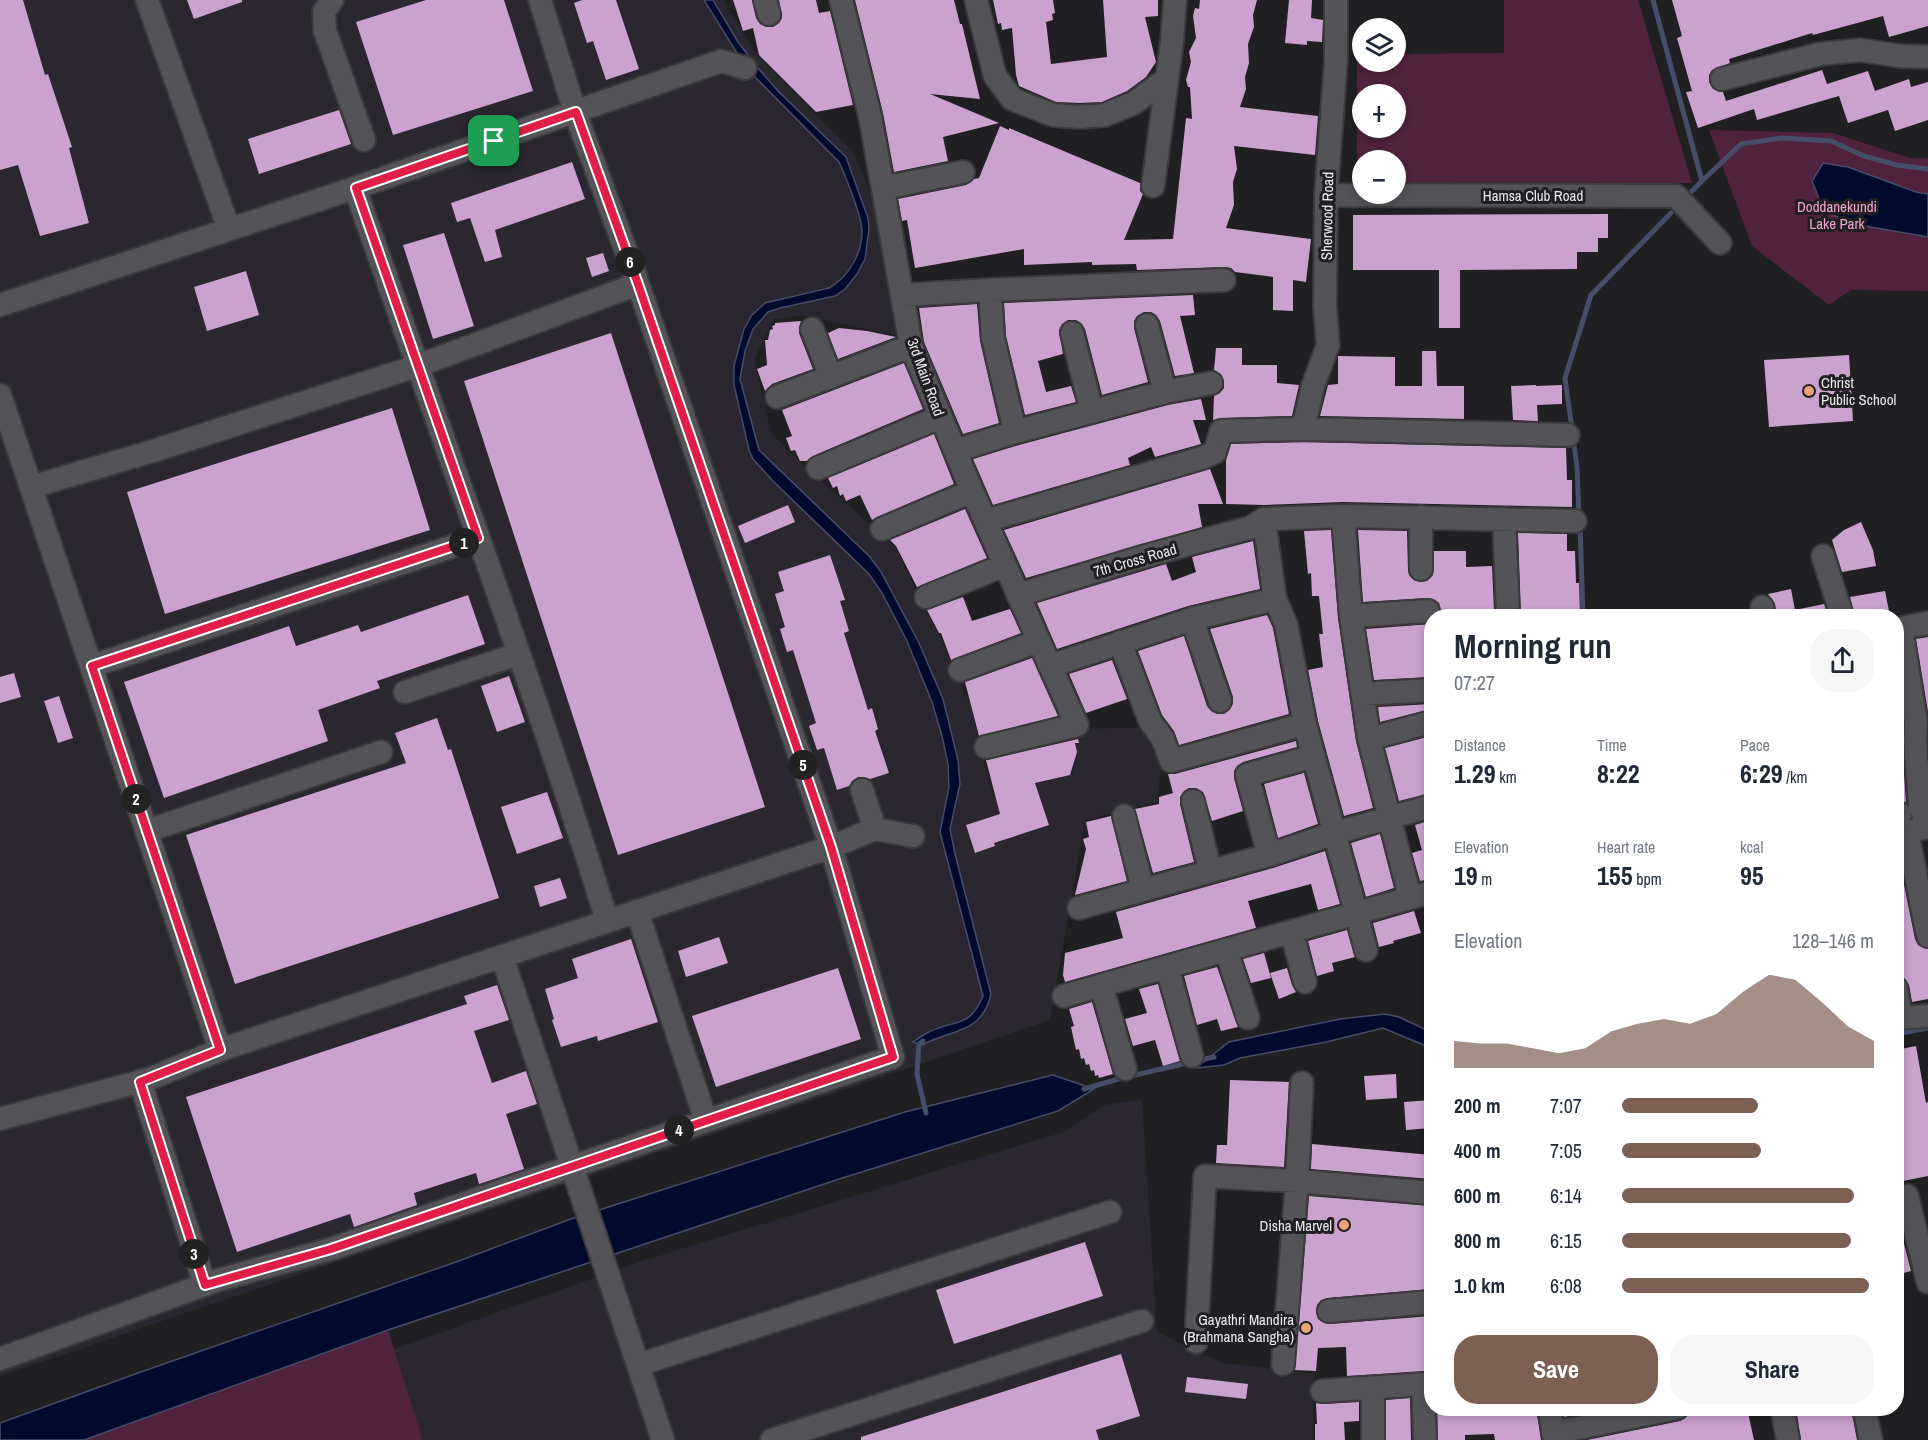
<!DOCTYPE html>
<meta charset="utf-8">
<style>
:root{--surface:#fff;--page:#f6f6f7;--text:#1f2937;--muted:#747a83;--accent:#7d6054}
body{margin:0;font-family:"Archivo Narrow",sans-serif;background:var(--page);color:var(--text);height:100vh;display:flex;flex-direction:column;font-size:22px;white-space:nowrap}
*{box-sizing:border-box;margin:0}
p{font-size:20px;color:var(--muted)}
.icon{flex:none;width:33px;height:33px;fill:none;stroke:currentColor;stroke-width:2;stroke-linecap:round;stroke-linejoin:round}
.map{position:relative;flex:1;overflow:hidden}
.drawer{position:absolute;left:1424px;top:609px;width:480px;height:807px;display:flex;flex-direction:column;background:var(--surface);border-radius:24px;box-shadow:0 3px 9px #0003}
.drawer>*{flex:none}
.tools{position:absolute;left:1352px;top:18px;display:grid;gap:12px}
.tools a{display:grid;place-items:center;width:54px;height:54px;border-radius:50%;background:var(--surface);box-shadow:0 3px 9px #0003;font-size:30px}
.pin{position:absolute;display:grid;place-items:center;width:51px;height:51px;color:#fff;margin:-26px;border-radius:12px;box-shadow:0 3px 9px #0006}
.km{position:absolute;width:30px;height:30px;margin:-15px;border-radius:50%;background:#222;color:#fff;font-size:16px;line-height:30px;text-align:center}
.round{display:grid;place-items:center;flex:none;width:63px;height:63px;border-radius:24px;background:var(--page)}
.summary{display:flex;align-items:center;justify-content:space-between;height:102px;padding:0 30px}
h1{font-size:33px;font-weight:700;line-height:45px}
.metrics{display:grid;grid-template-columns:repeat(3,1fr);gap:9px;height:102px;padding:6px 30px}
.metrics div{display:grid;align-content:center}
.metrics b{font-size:26px;font-weight:700}
.metrics small{font-size:16px;font-weight:400}
.metrics p{font-size:16px}
.chart{height:168px;padding:12px 30px}
.chart p{display:flex;justify-content:space-between}
.chart svg{width:100%;height:108px;margin-top:6px;fill:var(--accent);opacity:.7}
.action{display:flex;gap:12px;margin-top:auto;padding:12px 30px}
.action a{flex:1;height:69px;border-radius:24px;background:var(--accent);color:#fff;font-size:24px;font-weight:700;line-height:69px;text-align:center}
.action a+a{background:var(--page);color:var(--text)}
ul{padding:0 30px;list-style:none;font-size:20px}
li{display:grid;grid-template-columns:96px 72px 1fr;align-items:center;height:45px}
li i{height:15px;border-radius:8px;background:var(--accent)}
.map>svg:first-child{display:block}
.built{fill:#2a2730}
.green{fill:#50223d;fill-rule:evenodd}
.water{fill:#000a2f;stroke:#464d67;stroke-width:1.5}
.lines{fill:none;stroke-linecap:round;stroke-linejoin:round}
.stream{stroke:#464d67;stroke-width:5}
.building{fill:#cba1ce}
.minor-casing{stroke:#3b3a3d;stroke-width:26}
.minor{stroke:#545357;stroke-width:22}
.route-casing{stroke:#fff;stroke-width:12}
.route{stroke:#e11d48;stroke-width:8}
.poi-dot{fill:#efa377;stroke:#201f22;stroke-width:2}
.labels{text-anchor:middle;dominant-baseline:central;stroke-width:6;stroke-linejoin:round;paint-order:stroke}
.street-label{font-size:15px;fill:#e9e8eb;stroke:#201f22}
.park-label{font-size:15px;fill:#f3a3cf;stroke:#201f22}
.poi-label{font-size:15px;fill:#e9e8eb;stroke:#201f22;text-anchor:end}
</style>
<div class="map">
<svg width="1928" height="1440" viewBox="0 0 1928 1440">
<rect width="100%" height="100%" fill="#201f22"/>
<path class="built" d="M0 0H723L754 51 854 153 872 197 898 336 800 315 773 320 754 360 771 432 788 451 895 547 942 642 970 704 993 795 1072 774 1081 729 1144 727 1158 744 1161 769 1157 802 1085 820 1050 1020 0 1376Z
M1142 1099 1157 1332 1223 1363 1313 1373V1440H423L394 1349 642 1261 1063 1132 1105 1105Z"/>
<path class="green" d="M1504 0H1638L1692 183 1395 182V160H1362V182H1357V55H1362V62H1395V54L1504 53ZM1362 94H1395V128H1362Z
M1709 130 1833 133 1910 158H1928V291L1851 290 1829 305 1752 246Z
M388 1330 423 1440H63Z"/>
<path class="water" d="M704 0H713L738 42 757 67 779 92 846 157 868 218 869 229 865 259 857 274 845 289 835 296 780 308 768 312 753 329 745 351 740 379 759 450 869 556 881 572 918 641 943 699 958 760 960 784 950 829 955 854 991 994C982 1034 952 1029 922 1045L913 1042C918 1039 924 1034 929 1032 956 1019 970 1028 983 996L940 832 949 787 948 764 942 736 932 702 907 641 882 593 869 574 772 480 753 459 749 450 734 385V366L744 329 752 315 765 303 829 288C849 277 863 252 862 229 861 216 845 174 839 162L756 78 737 53Z
M1823 163 1848 167 1916 192 1928 194V237L1854 224 1824 211 1812 181Z
M1385 1014 1399 1017 1431 1032V1048L1383 1028 1326 1042 1240 1058 1224 1065 1196 1068 1229 1042 1340 1019Z
M1053 1075 1094 1089 1058 1111 839 1179 388 1330 84 1440H0V1423L138 1373 456 1262 568 1220 905 1112Z"/>
<g class="lines">
<path class="stream" d="M1653 0 1702 181 1691 192
M1702 181 1741 144 1782 138 1831 141 1864 156 1897 165 1928 169
M1572 429 1565 378 1591 295 1671 213
M1573 438 1577 467 1579 516
M1580 525 1583 616
M1896 1034 1928 1028
M923 1041 919 1044 917 1074 926 1113
M1084 1089 1122 1078 1214 1057"/>
</g>
<path class="building" d="M0 0H23L45 75 48 74 72 147 69 148 89 223 40 236 18 165 0 170Z
M187 0H242V2L194 19Z
M426 0H504L533 91 393 135 356 22Z
M582 0H616L639 69 606 80 593 41 587 43 574 3Z
M733 0H752L756 18 760 24 766 27H773L779 23 782 18 779 0H816L819 13 830 11 853 105 816 112 759 55 753 28 743 31Z
M855 0H954L960 24H962L980 99 930 94 999 123 943 137 948 161 894 172 883 113Z
M993 0H1053L1055 13 1052 14 1053 20 1046 22 1051 64 1107 57 1103 0H1158V16L1145 17 1156 62 1146 77 1127 91 1102 102 1080 103 1056 102 1019 86 1016 75 1012 28 1002 30 1001 23 998 24Z
M1200 0H1257L1253 15 1254 27 1248 44 1249 63 1245 77 1246 89 1240 107 1318 116 1315 155 1234 146 1237 169 1233 182 1234 205 1226 228 1311 239 1306 282 1293 280V311L1273 310V277L1235 272 1231 268 1224 267 1137 270 1136 264 1092 265V262L1024 265V249L915 268 907 220 902 221 898 199 966 185 974 179 979 178 1000 126 1009 130V128L1140 183V191L1143 194 1124 240 1173 239 1186 118 1192 119 1190 87H1188L1186 80 1191 62 1189 52 1196 38 1193 16 1195 8 1199 9Z
M1289 0H1312L1311 18 1323 20 1322 42 1307 41V45L1285 43Z
M1672 0H1928V26L1889 37 1883 16 1813 35 1812 33 1729 59 1730 63 1712 70 1709 75V82L1713 89 1723 92 1726 101 1822 70 1827 84 1868 71 1875 91 1909 79 1911 87 1928 82V120L1895 131 1888 110 1848 123 1839 96 1757 120 1754 109 1698 128 1686 92 1692 91 1677 38 1682 36Z
M339 110 351 144 259 174 248 139Z
M572 162 585 199 495 230 502 257 485 262 470 218 457 222 451 203Z
M1608 214V238H1598V252H1577V269L1460 270V328H1439V270H1353V215Z
M444 233 474 326 433 339 403 245Z
M603 253 609 271 592 277 586 258Z
M246 271 259 315 207 331 194 287Z
M1193 295 1195 315 1180 316 1194 373 1175 376 1160 321 1156 315 1151 312H1144L1137 316 1134 321V328L1148 382 1102 395 1085 329 1081 323 1076 320H1068L1062 324 1059 330 1063 354 1038 361 1046 392 1071 386 1076 402 1025 415 1006 336 1004 303Z
M977 304 980 341 999 423 963 434 924 342 919 308Z
M801 321 799 328V333L813 369 772 384 765 391 757 369 767 365 765 340H768L770 330 773 329 772 326 775 325V323Z
M839 328 867 331 896 337 838 359 828 333Z
M611 333 765 807 618 855 464 381Z
M1216 348H1242V365H1277V383L1299 385 1292 416 1221 418 1213 420 1214 396 1220 393 1224 388V381L1221 374 1214 370Z
M1422 351H1436L1437 386H1464V419L1320 416 1328 385 1338 384V356L1395 357V386H1422Z
M1849 355 1853 421 1769 427 1764 360Z
M904 363 923 409 813 456 807 461H800L795 450 791 451 786 438 792 436 782 410Z
M1536 385V386L1562 385V404L1537 405 1538 421 1513 420 1511 386Z
M1201 399 1206 420H1193L1201 444 1155 457 1151 447 1128 458 1130 465 993 505 973 459 1019 445 1168 405Z
M392 408 430 530 165 614 127 492Z
M934 434 954 484 877 517 872 520 860 495 846 501 843 494 840 496 837 486 833 488 828 478Z
M1303 442 1566 448 1567 480H1572V507L1343 502 1264 505 1226 504V460L1231 444Z
M1210 469 1223 504H1198L1202 527 1026 578 1004 530Z
M788 505 795 522 745 543 738 526Z
M965 509 987 558 917 587 896 546 890 540Z
M1861 522 1873 550 1876 566 1842 572 1832 540 1844 530Z
M1331 530 1338 618 1356 741 1373 808 1344 816 1318 721 1308 670 1323 667 1319 634H1323L1319 596H1312L1311 573 1308 574 1304 531Z
M1358 530 1407 531 1408 570 1409 575 1414 580 1420 582 1427 581 1433 575 1434 551H1466V567L1492 566 1494 610 1441 613 1439 603 1433 599 1427 598 1363 602Z
M1518 533 1567 534V551H1575L1576 583H1579L1580 614 1521 616Z
M1253 541 1260 589 1188 606 1057 649 1037 603 1166 564 1172 581 1196 572 1192 557Z
M830 555 845 600 840 601 849 631 844 633 868 710 872 708 878 729 875 731 889 773 870 779 864 777H858L852 781 849 786 837 790 824 748 817 750 809 726 816 723 793 650 787 652 780 629 785 627 775 594 784 591 778 572Z
M1791 589 1795 610 1824 604 1828 616H1777L1775 604 1768 594Z
M1885 591 1890 616H1855L1850 597Z
M468 595 485 644 377 681 380 688 318 710 328 741 164 798 124 682 289 626 296 646 358 625 361 632Z
M963 597 972 621 1010 609 1021 633 951 660 941 633H939L927 610Z
M1267 615 1273 628 1289 714 1179 745 1174 731 1162 715 1138 651 1184 636 1207 706 1211 711 1217 714H1224L1230 709 1233 703V697L1210 629Z
M1431 624V677L1374 680 1366 629Z
M1928 637V712L1916 639Z
M1032 658 1058 716 979 736 965 682Z
M1112 660 1127 699 1086 713 1069 674Z
M14 673 21 697 0 703V677Z
M509 676 525 722 497 732 481 686Z
M59 696 73 738 58 743 44 701Z
M1431 704V709L1380 722 1378 707Z
M437 718 448 750 451 749 499 898 235 984 186 835 406 763 395 733Z
M1431 736V793L1399 801 1385 748Z
M1078 739 1079 743H1075L1077 752 1070 775 1035 783 1049 825 994 843 995 846 975 853 966 825 1000 814 986 760Z
M1296 741 1297 747 1243 762 1237 766 1234 771V778L1243 811 1212 821 1203 792 1196 788H1189L1184 791 1180 797V804L1194 862 1153 873 1135 809 1159 804V797L1173 793 1168 774H1175Z
M1902 742 1906 802 1896 801V743Z
M1304 773 1318 824 1278 838 1264 784Z
M547 792 563 838 517 854 501 807Z
M1111 816 1127 881 1075 895 1086 849 1083 839 1089 837 1086 822Z
M1431 820V879L1420 881 1412 853 1422 850 1415 825Z
M1380 834 1394 888 1366 897 1351 843Z
M1896 845 1915 939 1918 945 1928 949V999L1912 1002 1909 985 1903 977 1896 935Z
M1325 851 1340 904 1318 910 1311 884 1248 901 1256 928 1065 982 1063 975 1065 953 1123 938 1116 912 1273 868Z
M560 878 567 898 540 907 534 886Z
M1414 911 1421 933 1393 941 1394 943 1379 947 1373 923Z
M1347 930 1355 957 1332 963 1334 971 1317 976 1308 941Z
M719 937 728 963 686 977 678 951Z
M631 939 658 1022 598 1041 597 1036 561 1047 552 1020 554 1019 545 989 578 978 572 959Z
M1264 953 1271 978 1251 983 1243 959Z
M1217 967 1238 1027 1221 1031 1217 1019 1197 1025 1184 976Z
M838 968 861 1039 716 1087 692 1016Z
M1287 968 1292 985 1296 992 1279 999 1270 973Z
M1158 984 1180 1061 1163 1066 1155 1040 1133 1046 1125 1019 1147 1013 1139 989Z
M497 985 509 1020 474 1031 492 1083 526 1071 537 1104 506 1114 524 1169 479 1184 476 1173 414 1193 417 1205 354 1227 350 1214 237 1252 186 1097 467 1004 464 996Z
M1092 1002 1113 1074 1099 1078 1098 1075 1095 1076 1094 1070 1091 1071 1089 1064 1086 1065 1084 1058 1081 1059 1079 1049 1076 1050 1071 1027 1074 1026 1069 1009Z
M1916 1046 1926 1103 1928 1102V1176L1898 1182 1896 1169V1050Z
M1396 1074 1397 1098 1366 1100 1364 1076Z
M1230 1080 1289 1082 1284 1167 1216 1163 1217 1145H1227Z
M1431 1100V1128L1406 1130 1404 1102Z
M1312 1144 1431 1155V1179L1311 1169Z
M1309 1196 1431 1206V1289L1328 1298 1321 1300 1317 1305 1316 1312 1318 1319 1324 1323 1330 1324 1431 1316V1371L1347 1376 1346 1347 1318 1348 1316 1371 1295 1370Z
M1896 1212 1911 1271 1896 1275Z
M1085 1242 1103 1296 954 1344 936 1290Z
M1121 1354 1140 1416 1096 1430 1099 1440H861V1437Z
M1187 1377 1248 1384 1246 1399 1185 1392Z
M1410 1398 1411 1440H1386V1400Z
M1359 1402V1421L1344 1422 1345 1440H1315V1424H1317L1316 1403 1323 1404Z
M1437 1408H1536L1541 1440H1495L1494 1434 1465 1435V1440H1438Z
M1563 1408H1606L1564 1417Z
M1717 1408H1747L1754 1440H1587L1680 1421 1685 1418 1689 1413Z
M1796 1408H1851L1857 1440H1801Z"/>
<g class="lines">
<defs>
<path id="minor" d="M147 0 229 229
M332 0 324 12 325 31 364 140
M765 0 769 14
M841 0 870 116 911 346 972 491 1050 666 1192 619 1275 599
M976 0 995 76 1012 99 1053 115 1080 117 1105 115 1134 103 1166 79
M1722 79 1820 54 1860 50 1900 56 1928 57
M1153 186 1172 41 1175 0
M355 188C440 432 530 674 607 920
M883 188 963 172
M1326 195 1676 196 1720 243
M990 290 993 338 1015 432
M903 295 990 290 1224 280
M0 305 355 188 721 61 745 68
M1147 325 1165 392
M812 329 831 377
M1072 333 1092 412
M0 395 220 1050
M777 397 911 346
M1303 429 1313 386 1328 345 1325 307 1326 195 1336 59V0
M955 451 1015 432 1165 392 1211 383
M818 468 940 417
M31 487 153 451 417 366 638 284 575 112 540 0
M1343 516 1351 616 1369 739 1410 897
M1421 517V569
M1264 519 1275 599 1286 624 1305 724 1366 950
M1504 519 1508 616
M985 521 1202 458 1215 452 1221 431 1303 429 1568 435
M882 529 972 491
M1823 556 1842 616
M1018 595 1142 557 1252 527 1264 519 1343 516 1575 521
M926 597 1005 565
M1762 607 1764 616
M1351 616 1428 611
M1192 619 1220 701
M1120 642 1150 721 1163 739 1171 761 1305 724
M92 666 478 538
M960 670 1038 641
M405 692 518 654
M1363 694 1431 690
M1369 739 1431 722
M986 747 1077 725 1050 666
M862 790 875 829
M1193 801 1210 870
M1896 814H1900
M1124 816 1143 890 1269 855 1335 833 1431 806
M1928 827 1920 806 1915 741 1916 723 1901 628 1928 623
M1928 827 1915 830 1908 836 1928 936
M147 831 381 752
M1269 855 1247 775 1314 756
M1079 908 1143 890
M637 911 706 1121
M1292 933 1305 982
M1226 950 1248 1018
M502 956 663 1440
M1167 967 1192 1056
M1102 987 1125 1069
M1896 988 1901 1018
M1064 996 1431 892
M1896 1018 1928 1016
M140 1081 205 1285
M0 1119 149 1079 220 1050 831 847 875 829 913 836
M1896 1199 1907 1196 1928 1282
M1329 1311 1431 1302
M1196 1342 1205 1176 1297 1181 1431 1193
M0 1359 218 1280 331 1249 893 1057 831 847 638 284
M1283 1364 1297 1181 1302 1083
M638 1365 1110 1212
M1373 1389V1440
M1322 1391 1423 1384
M1549 1408 1555 1440
M1782 1408 1788 1440
M1864 1408 1871 1440
M1553 1433 1677 1408
M772 1440 1142 1321
M1425 1440 1423 1384H1431"/>
</defs>
<use href="#minor" class="minor-casing"/>
<use href="#minor" class="minor"/>
</g>
<g class="lines">
<defs>
<path id="route" d="M576 112 638 284 831 847 893 1057 331 1249 205 1285 140 1082 220 1050 92 666 478 538 356 188Z"/>
</defs>
<use href="#route" class="route-casing"/>
<use href="#route" class="route"/>
</g>
<g class="poi-dot">
<circle cx="1809" cy="391" r="6"/>
<circle cx="1344" cy="1225" r="6"/>
<circle cx="1306" cy="1328" r="6"/>
</g>
<g class="labels">
<g class="street-label">
<text x="1533" y="195">Hamsa Club Road</text>
<text transform="translate(1327 216) rotate(-89)">Sherwood Road</text>
<text transform="translate(926 377) rotate(70)">3rd Main Road</text>
<text transform="translate(1135 560) rotate(-16)">7th Cross Road</text>
</g>
<g class="park-label">
<text x="1837" y="206">Doddanekundi<tspan x="1837" dy="17">Lake Park</tspan></text>
</g>
<g class="poi-label">
<text x="1821" y="382" text-anchor="start">Christ<tspan x="1821" dy="17">Public School</tspan></text>
<text x="1332" y="1225">Disha Marvel</text>
<text x="1294" y="1319">Gayathri Mandira<tspan x="1294" dy="17">(Brahmana Sangha)</tspan></text>
</g>
</g>
</svg>
<div class="tools">
<a><svg class="icon" aria-label="layers" viewBox="0 0 24 24"><path d="M12 4l9 5-9 5-9-5zM3 14l9 5 9-5"/></svg></a>
<a>+</a>
<a>−</a>
</div>
<div class="pin" style="left:494px;top:141px;background:#1e9e55"><svg class="icon" aria-label="arrive" viewBox="0 0 24 24"><path d="M6 21V4h12l-3 4 3 4H6"/></svg></div>
<b class="km" style="left:464px;top:543px">1</b>
<b class="km" style="left:136px;top:799px">2</b>
<b class="km" style="left:194px;top:1254px">3</b>
<b class="km" style="left:679px;top:1130px">4</b>
<b class="km" style="left:803px;top:765px">5</b>
<b class="km" style="left:630px;top:262px">6</b>
<section class="drawer">
<div class="summary"><div><h1>Morning run</h1><p>07:27</p></div><a class="round"><svg class="icon" aria-label="share" viewBox="0 0 24 24"><path d="M12 15V3M7 8l5-5 5 5M5 13v7h14v-7"/></svg></a></div>
<div class="metrics">
<div><p>Distance</p><b>1.29<small> km</small></b></div>
<div><p>Time</p><b>8:22</b></div>
<div><p>Pace</p><b>6:29<small> /km</small></b></div>
</div>
<div class="metrics">
<div><p>Elevation</p><b>19<small> m</small></b></div>
<div><p>Heart rate</p><b>155<small> bpm</small></b></div>
<div><p>kcal</p><b>95</b></div>
</div>
<div class="chart"><p><span>Elevation</span>128–146 m</p>
<svg viewBox="0 0 160 44" preserveAspectRatio="none"><path d="M0 44V33L10 34L20 34L30 36L40 38L50 36L60 29L70 26L80 24L90 26L100 22L110 13L120 6L130 8L140 17L150 27L160 33V44z"/></svg>
</div>
<ul>
<li><b>200 m</b>7:07<i style="width:54%"></i></li>
<li><b>400 m</b>7:05<i style="width:55%"></i></li>
<li><b>600 m</b>6:14<i style="width:92%"></i></li>
<li><b>800 m</b>6:15<i style="width:91%"></i></li>
<li><b>1.0 km</b>6:08<i style="width:98%"></i></li>
</ul>
<div class="action"><a>Save</a><a>Share</a></div>
</section>
</div>
